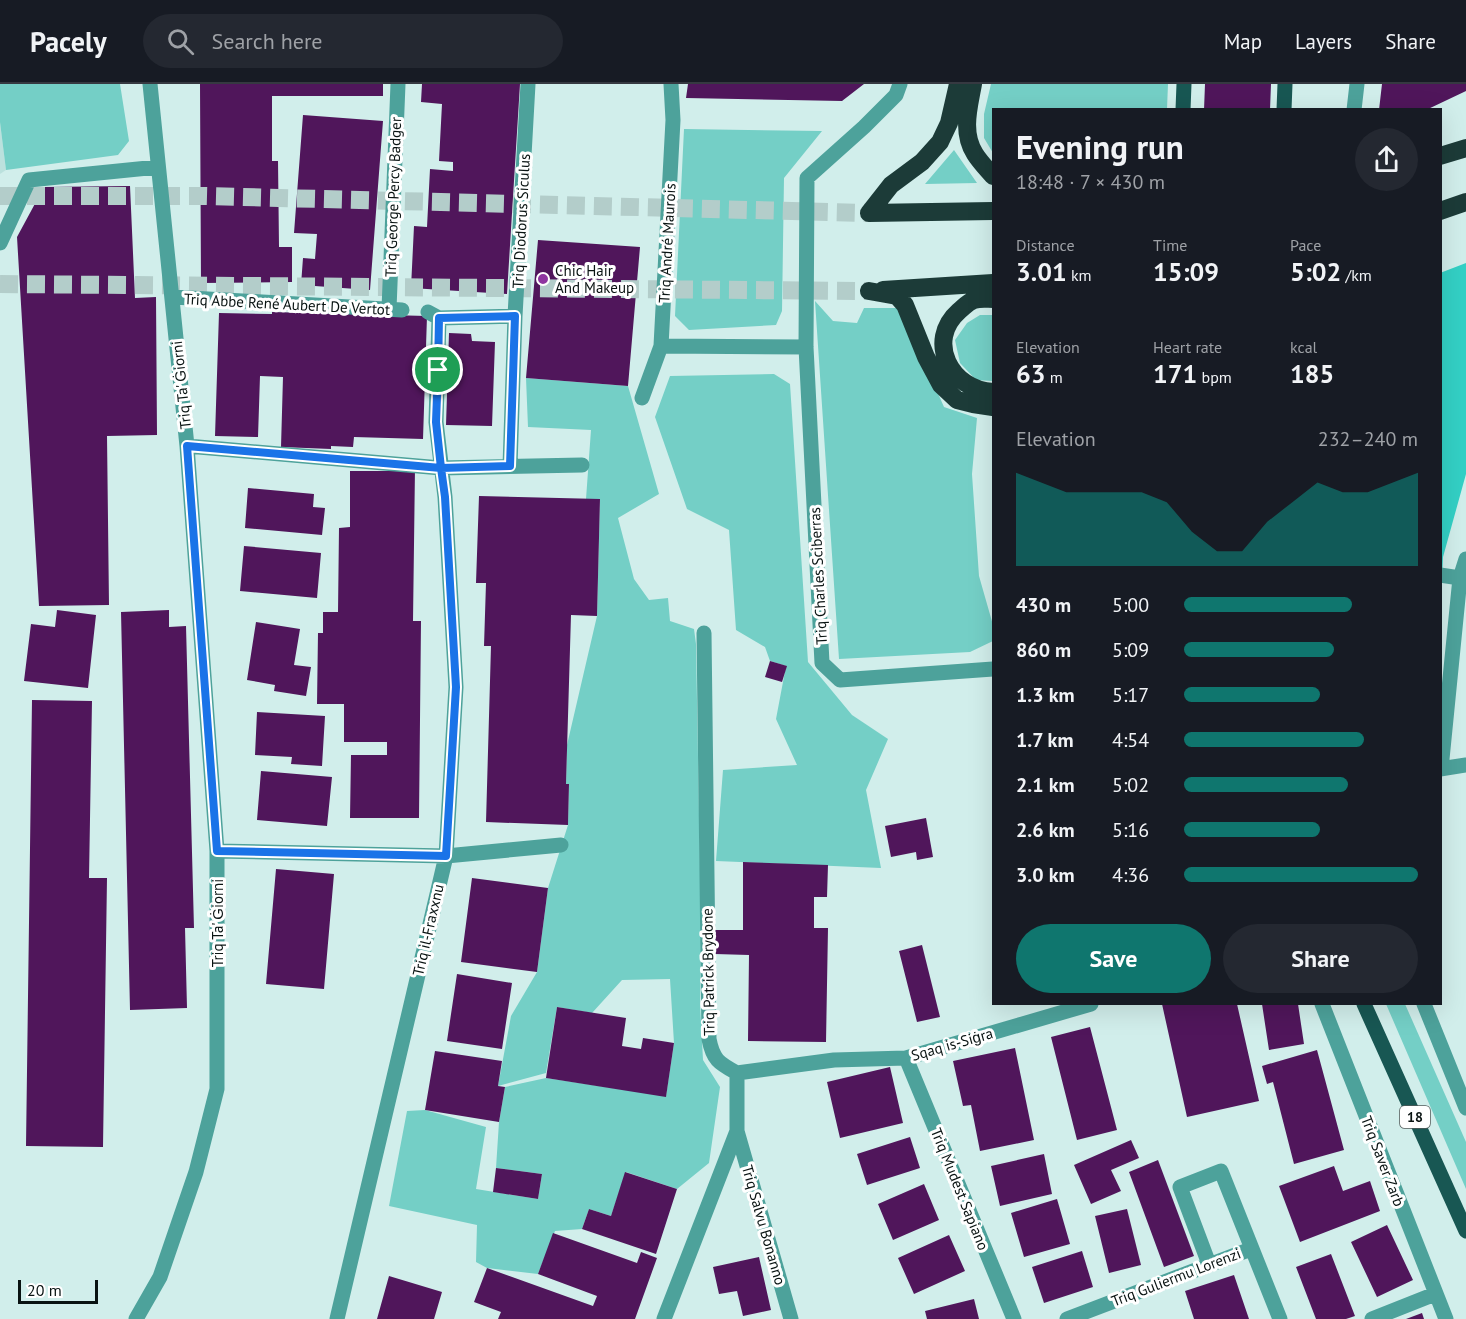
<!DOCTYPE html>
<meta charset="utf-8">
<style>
:root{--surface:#171b24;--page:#242831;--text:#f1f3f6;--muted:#9ea1a6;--line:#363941;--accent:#0f766e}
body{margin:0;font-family:"PT Sans",sans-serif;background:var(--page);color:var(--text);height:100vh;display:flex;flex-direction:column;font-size:22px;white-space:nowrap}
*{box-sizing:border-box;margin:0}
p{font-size:20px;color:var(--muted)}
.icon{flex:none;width:33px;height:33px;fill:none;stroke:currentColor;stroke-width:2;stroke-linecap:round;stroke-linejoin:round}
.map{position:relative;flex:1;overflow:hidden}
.panel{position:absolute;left:992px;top:24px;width:450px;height:897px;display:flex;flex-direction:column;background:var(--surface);border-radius:0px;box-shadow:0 6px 24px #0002}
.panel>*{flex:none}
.scale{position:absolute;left:18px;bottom:15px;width:80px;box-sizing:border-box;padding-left:6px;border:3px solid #091312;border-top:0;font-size:16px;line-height:21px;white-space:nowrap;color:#091312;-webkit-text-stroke:4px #fff;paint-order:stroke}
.pin{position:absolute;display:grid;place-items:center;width:51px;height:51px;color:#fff;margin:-26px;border:3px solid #fff;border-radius:50%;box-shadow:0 2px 6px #0007}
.round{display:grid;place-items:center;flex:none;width:63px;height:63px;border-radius:32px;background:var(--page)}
.summary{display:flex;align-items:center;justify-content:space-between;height:102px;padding:0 24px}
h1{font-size:33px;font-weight:700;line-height:45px}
.figures{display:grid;grid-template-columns:repeat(3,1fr);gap:9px;height:102px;padding:6px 24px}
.figures div{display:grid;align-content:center}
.figures b{font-size:26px;font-weight:700}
.figures small{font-size:16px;font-weight:400}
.figures p{font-size:16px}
.chart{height:168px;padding:12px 24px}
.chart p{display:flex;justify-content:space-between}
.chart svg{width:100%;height:108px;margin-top:6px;fill:var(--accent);opacity:.7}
.cta{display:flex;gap:12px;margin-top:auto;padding:12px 24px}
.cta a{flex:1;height:69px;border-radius:36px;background:var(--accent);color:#fff;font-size:24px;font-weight:700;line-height:69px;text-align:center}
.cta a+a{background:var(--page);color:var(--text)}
ul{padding:0 24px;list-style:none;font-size:20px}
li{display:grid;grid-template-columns:96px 72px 1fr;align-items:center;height:45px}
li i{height:15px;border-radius:8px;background:var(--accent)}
header{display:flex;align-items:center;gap:36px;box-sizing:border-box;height:84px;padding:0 30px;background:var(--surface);border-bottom:2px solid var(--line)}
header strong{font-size:28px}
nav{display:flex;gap:33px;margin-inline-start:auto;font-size:21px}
.search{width:420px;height:54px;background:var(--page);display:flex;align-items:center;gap:15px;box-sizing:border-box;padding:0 21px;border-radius:33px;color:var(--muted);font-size:22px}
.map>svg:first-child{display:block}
.built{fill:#bbe1dd}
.green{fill:#74cfc6}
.forest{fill:#33d0c5}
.building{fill:#50165b}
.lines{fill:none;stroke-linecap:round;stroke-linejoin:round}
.highway-tunnel{stroke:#b3cdca;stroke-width:18;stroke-dasharray:18 9;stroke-linecap:butt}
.minor{stroke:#4da29b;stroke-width:15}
.major{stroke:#185753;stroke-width:15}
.highway{stroke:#1c3b38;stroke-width:18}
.route-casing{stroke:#fff;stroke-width:12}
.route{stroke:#1a73e8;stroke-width:8}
.poi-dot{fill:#8f35a0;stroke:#fff;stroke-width:2}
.labels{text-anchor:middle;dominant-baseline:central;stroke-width:6;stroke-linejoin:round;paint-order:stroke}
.shield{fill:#fff;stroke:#535a59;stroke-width:1.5}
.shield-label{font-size:14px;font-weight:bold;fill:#091312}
.street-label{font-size:15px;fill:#091312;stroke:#fff}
.poi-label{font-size:15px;fill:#091312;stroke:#fff;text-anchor:start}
</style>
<header>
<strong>Pacely</strong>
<div class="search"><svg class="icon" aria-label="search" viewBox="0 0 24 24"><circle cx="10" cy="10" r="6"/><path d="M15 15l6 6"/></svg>Search here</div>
<nav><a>Map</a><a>Layers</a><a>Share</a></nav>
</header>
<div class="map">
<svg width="1466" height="1235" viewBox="0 0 1466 1235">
<rect width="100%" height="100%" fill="#d1eeeb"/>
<path class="built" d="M0 38 6 86 0 90Z"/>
<path class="green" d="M0 0H120L129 57 118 71 6 86 0 38Z
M991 0H1168L1167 25 993 26V69L984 54V30Z
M684 45 822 47 784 94 782 227 776 241 689 246 675 232Z
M954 66 977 99 925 100Z
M815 217 833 237 857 239 864 224H900L944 323 977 334 972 390 979 492 993 541V557L970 568 839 575Z
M980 231H993V297L976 296 960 279 955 256 967 239Z
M774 290 790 300 808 578 852 631 888 655 866 706 881 784 716 777 723 686 797 681 776 635 786 582 770 577 765 563 736 546 729 446 687 425 655 333 670 292Z
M526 294 628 302 659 410 618 434 634 495 649 516 668 514 670 537 694 545 696 560 701 844 700 920 703 976 720 1003 709 1079 677 1105 626 1088 611 1132 589 1125 582 1145 555 1147 538 1190 487 1184 476 1178 477 1141 389 1122 407 1027 425 1026 486 1043 476 1105 538 1115 542 1090 496 1084 499 1038 505 1003 546 994 666 1012 674 959 670 895 622 896 592 929 557 923 546 989 498 1002 511 932 537 888 548 804 568 741 569 700H566L567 661 597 532 600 415H586L591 346 528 343Z
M1386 920H1405L1466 1058V1105Z"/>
<path class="forest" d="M1466 179V390L1443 473 1440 543V189Z"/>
<path class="building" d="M200 0H383V12H272V77H278L279 163H292V198L201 199Z
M422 0H520L507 210 411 204 414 142 427 143 430 85 453 87V78L439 77 442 20 421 18Z
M688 0H864L842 17 686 14Z
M1205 0H1271L1270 26H1204Z
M1382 0H1466V7L1426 26H1379Z
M303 31 383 37 370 206 301 201 303 174 315 175 317 150 294 149Z
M130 102 135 214 156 213 157 351 107 352 109 521 39 522 17 153 44 103Z
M538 156 640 163 628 302 526 294Z
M272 228 427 232 423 355 354 353 353 363 331 362V365L281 363 283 293 260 292 258 353 215 352 219 229 272 230Z
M449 249 471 250 472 257 495 258 492 342 446 341Z
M415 384 413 537H421L419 734H350L351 671H387V658H344V620H317L318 549H323V528H338L339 444 350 443V387H396Z
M248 404 314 410 313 423 325 424 322 451 245 444Z
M479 412 600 415 597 532 571 531 566 700H569L568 741 486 738 491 562H484L486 499H476Z
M244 462 321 469 317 514 240 507Z
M57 526 96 531 88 604 24 597 31 540 55 543Z
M169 526V543L186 542 194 844H185L187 924 130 926 121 528Z
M256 538 300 545 294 581 311 583 306 612 274 607 275 601 247 596Z
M770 577 787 582 782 598 765 593Z
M32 616 92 617 89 794H107L103 1063 26 1062Z
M257 628 325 632 322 682 291 680 292 673 255 671Z
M261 687 332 693 327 742 257 736Z
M926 734 933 773 917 776 916 768 891 773 885 742Z
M743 778 828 781 827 813H814V844H828L826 958 748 957 749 871 715 870V846H743Z
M276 785 334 790 324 905 266 900Z
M472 794 548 804 537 888 461 878Z
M922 861 940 933 917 938 899 867Z
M457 890 512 899 502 965 447 957Z
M1162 920H1237L1259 1017 1187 1033Z
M1262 920H1298L1304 960 1269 966Z
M557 923 626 934 622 962 641 965 643 954 674 959 666 1013 546 994Z
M1090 943 1117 1046 1077 1056 1051 953Z
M1015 964 1034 1056 980 1067 971 1021 963 1022 953 977Z
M1317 966 1344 1066 1294 1080 1273 998 1267 1000 1262 982Z
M435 967 502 977 498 1002 505 1003 499 1038 425 1026Z
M890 983 903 1039 840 1054 827 998Z
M910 1053 920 1084 867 1101 857 1070Z
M1131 1056 1139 1074 1111 1086 1121 1107 1091 1120 1074 1081Z
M1044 1070 1052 1110 1000 1122 991 1082Z
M1158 1076 1194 1172 1164 1183 1129 1088Z
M1334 1082 1343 1107 1370 1097 1380 1127 1300 1158 1279 1102Z
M496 1084 542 1090 538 1115 493 1108Z
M625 1088 677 1105 656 1170 582 1145 589 1125 611 1132Z
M924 1100 939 1136 893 1156 878 1120Z
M1057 1115 1070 1160 1024 1173 1011 1129Z
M1127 1125 1141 1181 1109 1189 1095 1132Z
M1387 1141 1413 1196 1377 1213 1351 1158Z
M553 1149 637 1179 641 1168 657 1174 635 1235H498L501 1228 474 1218 487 1184 593 1222 597 1212 538 1190Z
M949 1151 965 1187 914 1210 898 1174Z
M1082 1167 1093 1203 1044 1219 1032 1183Z
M1331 1170 1355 1232 1346 1235H1316L1296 1183Z
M759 1173 771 1226 743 1232 737 1207 719 1210 713 1183Z
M1234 1191 1249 1235H1194L1185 1207Z
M389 1192 442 1208 434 1235H377Z
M974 1215 979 1235H927L925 1227Z
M1422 1229 1424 1235H1406Z"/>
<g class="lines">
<path class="highway-tunnel" d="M0 112H203L869 129
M0 200 869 207"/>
<path class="minor" d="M900 0 896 11 864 43 807 94 806 263 822 579 840 596 993 585
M1354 26 1357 0
M0 159 29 96 158 83
M173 213 402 226
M389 225 398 0
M428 228 439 234 515 232
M661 262 806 263
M642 314 661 262 673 36 671 0
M187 362 441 384 582 381
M510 382 515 232 528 0
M1440 491 1460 494
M1440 685 1466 681
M1441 685 1460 494 1466 475
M217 767 446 772 561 761
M1322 920 1446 1235
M1424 920 1466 1024
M906 974 1014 1235
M737 989 834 976 906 974 1091 920
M737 1047 791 1235
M1209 1180 1180 1103 1221 1087 1280 1235
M136 1235 160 1193 196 1088 217 1005V767L187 362 150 0
M337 1235 446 772 456 603 445 413 436 338 439 234
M664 1235 737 1047V989C719 979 713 976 709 955L704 549
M1067 1235 1251 1165
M1372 1235 1435 1210"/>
<path class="major" d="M1183 26 1184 0
M1284 26 1285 0
M1364 920 1466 1147"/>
<path class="highway" d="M973 0C969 23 961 48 975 70 980 78 987 85 993 92
M1440 72 1466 64
M1440 127 1466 118
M869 129 891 101 922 78 940 58 949 39 958 0
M869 129 993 127
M883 206 993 199
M869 207 897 212 905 221 926 273 941 301 957 316 973 320 993 323
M993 215C987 215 980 214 974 216 968 218 964 223 959 227 925 257 951 306 993 308"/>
</g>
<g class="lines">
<defs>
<path id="route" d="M438 286 436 338 441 384 187 362 217 767 446 772 456 603 445 413 441 384 510 382 515 232 439 234 438 286"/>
</defs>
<use href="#route" class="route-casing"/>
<use href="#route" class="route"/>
</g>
<circle class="poi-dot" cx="543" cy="195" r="6"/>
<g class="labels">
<rect class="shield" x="1400" y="1022" width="30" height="22" rx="4.5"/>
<g class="shield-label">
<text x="1415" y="1033">18</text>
</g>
<g class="street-label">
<text transform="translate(393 113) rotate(-88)">Triq George Percy Badger</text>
<text transform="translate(521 137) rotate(-87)">Triq Diodorus Siculus</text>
<text transform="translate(667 159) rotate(-87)">Triq André Maurois</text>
<text transform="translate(287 220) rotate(3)">Triq Abbe René Aubert De Vertot</text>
<text transform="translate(181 301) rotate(-96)">Triq Ta' Ġiorni</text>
<text transform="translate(818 492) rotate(-93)">Triq Charles Sciberras</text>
<text transform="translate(217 839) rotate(-90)">Triq Ta' Ġiorni</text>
<text transform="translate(428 846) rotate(-77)">Triq il-Fraxxnu</text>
<text transform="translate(708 888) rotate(-91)">Triq Patrick Brydone</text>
<text transform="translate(952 960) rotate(-16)">Sqaq is-Siġra</text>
<text transform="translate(1383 1077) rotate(69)">Triq Saver Zarb</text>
<text transform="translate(960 1105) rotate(68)">Triq Mudest Sapiano</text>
<text transform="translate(764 1141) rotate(74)">Triq Salvu Bonanno</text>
<text transform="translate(1176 1193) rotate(-21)">Triq Guliermu Lorenzi</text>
</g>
<g class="poi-label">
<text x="555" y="186">Chic Hair<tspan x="555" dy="17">And Makeup</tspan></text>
</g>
</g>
</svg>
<div class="scale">20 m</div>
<div class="pin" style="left:438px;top:286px;background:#1e9e55"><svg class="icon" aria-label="arrive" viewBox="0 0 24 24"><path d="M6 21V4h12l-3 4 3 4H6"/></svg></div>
<section class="panel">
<div class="summary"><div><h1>Evening run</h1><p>18:48 · 7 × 430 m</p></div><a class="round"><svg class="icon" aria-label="share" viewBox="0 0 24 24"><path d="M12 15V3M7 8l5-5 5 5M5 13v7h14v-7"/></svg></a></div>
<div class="figures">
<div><p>Distance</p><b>3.01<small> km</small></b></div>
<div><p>Time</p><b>15:09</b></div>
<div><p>Pace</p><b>5:02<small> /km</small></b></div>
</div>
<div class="figures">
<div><p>Elevation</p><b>63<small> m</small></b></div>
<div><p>Heart rate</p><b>171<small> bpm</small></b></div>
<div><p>kcal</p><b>185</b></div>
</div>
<div class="chart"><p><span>Elevation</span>232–240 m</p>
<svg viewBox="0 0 160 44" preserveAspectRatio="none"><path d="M0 44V6L10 10L20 14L30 14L40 14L50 14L60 18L70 30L80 38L90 38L100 26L110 18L120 10L130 14L140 14L150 10L160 6V44z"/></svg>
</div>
<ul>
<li><b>430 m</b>5:00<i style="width:72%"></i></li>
<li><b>860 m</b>5:09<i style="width:64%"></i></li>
<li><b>1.3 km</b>5:17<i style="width:58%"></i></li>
<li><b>1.7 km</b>4:54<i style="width:77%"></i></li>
<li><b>2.1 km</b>5:02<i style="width:70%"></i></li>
<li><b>2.6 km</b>5:16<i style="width:58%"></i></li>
<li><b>3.0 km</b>4:36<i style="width:100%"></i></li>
</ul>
<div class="cta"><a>Save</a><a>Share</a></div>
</section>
</div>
